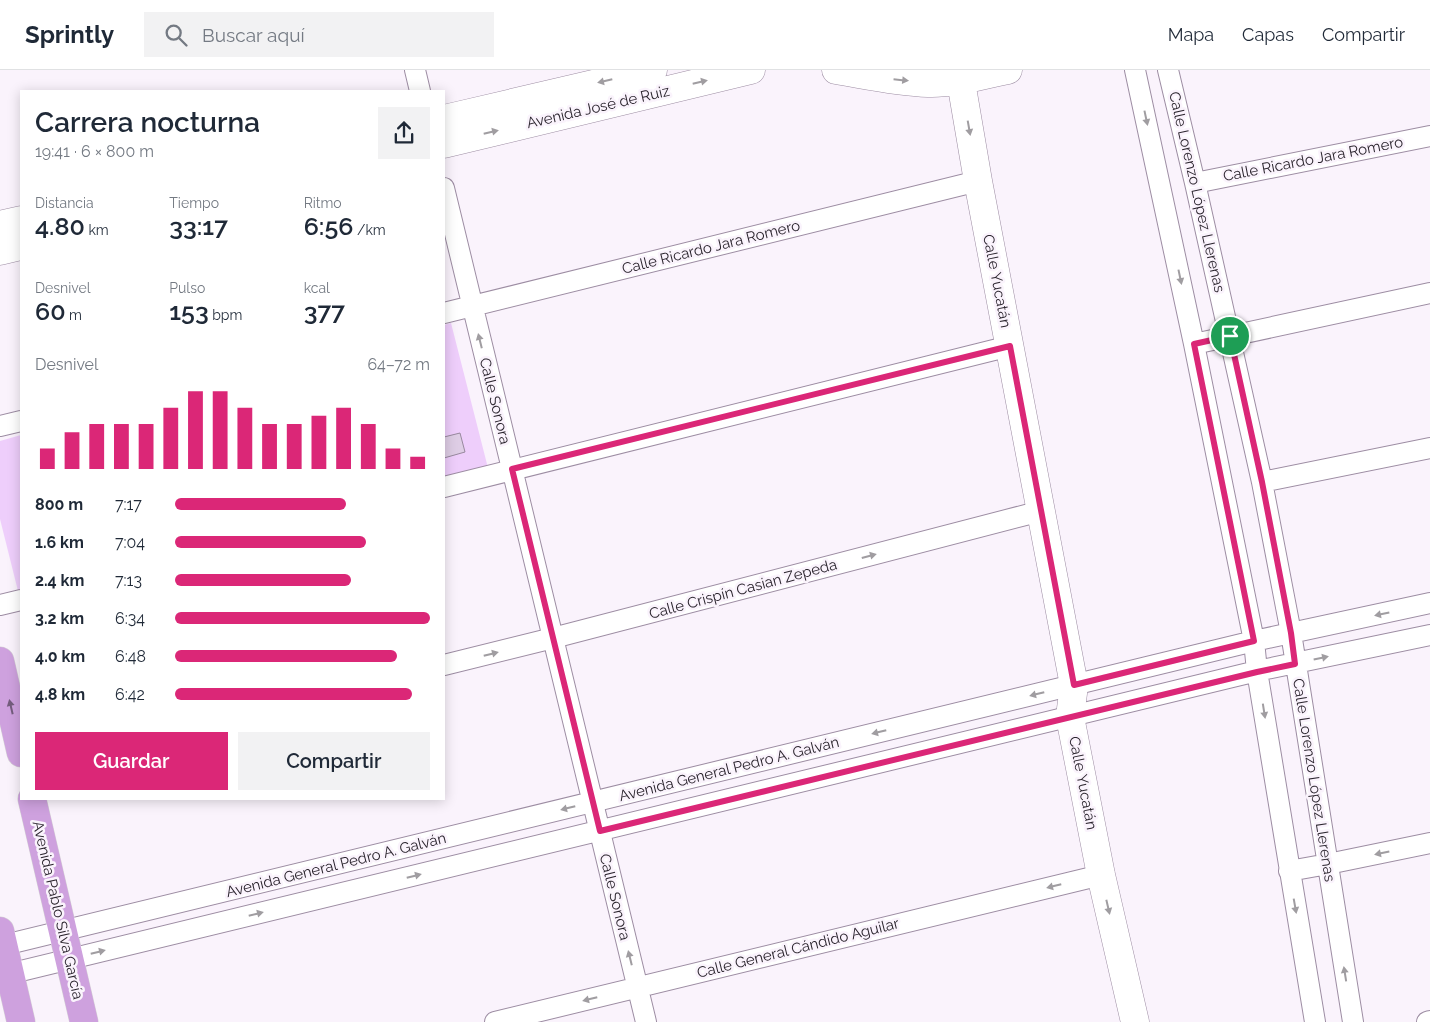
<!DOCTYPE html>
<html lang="es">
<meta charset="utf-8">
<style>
:root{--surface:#fff;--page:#f2f2f3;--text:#1f2937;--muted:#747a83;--line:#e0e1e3;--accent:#db2777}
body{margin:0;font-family:Raleway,sans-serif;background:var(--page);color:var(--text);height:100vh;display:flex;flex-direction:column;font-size:19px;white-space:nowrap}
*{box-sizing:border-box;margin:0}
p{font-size:16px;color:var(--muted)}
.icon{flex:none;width:28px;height:28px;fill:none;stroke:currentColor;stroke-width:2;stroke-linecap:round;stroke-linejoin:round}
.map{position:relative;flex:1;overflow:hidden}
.drawer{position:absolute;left:20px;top:20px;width:425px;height:710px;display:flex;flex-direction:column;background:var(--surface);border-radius:0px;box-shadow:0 2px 12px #0003}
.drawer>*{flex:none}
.pin{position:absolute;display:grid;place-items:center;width:42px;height:42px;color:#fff;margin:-21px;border:2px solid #fff;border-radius:50%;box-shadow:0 1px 5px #0007}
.round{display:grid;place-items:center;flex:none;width:52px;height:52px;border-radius:0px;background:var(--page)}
.head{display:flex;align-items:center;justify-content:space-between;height:85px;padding:0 15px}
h1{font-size:28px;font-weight:600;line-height:38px}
.metrics{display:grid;grid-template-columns:repeat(3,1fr);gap:8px;height:85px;padding:5px 15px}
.metrics div{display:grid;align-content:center}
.metrics b{font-size:25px;font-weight:600}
.metrics small{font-size:14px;font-weight:400}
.metrics p{font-size:14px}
.chart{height:140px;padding:10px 15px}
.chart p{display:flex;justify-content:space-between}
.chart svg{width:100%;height:90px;margin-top:5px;stroke:var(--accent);stroke-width:6}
.action{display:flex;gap:10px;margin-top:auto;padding:10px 15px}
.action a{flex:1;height:58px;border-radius:0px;background:var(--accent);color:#fff;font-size:20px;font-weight:600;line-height:58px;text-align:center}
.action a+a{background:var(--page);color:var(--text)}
ul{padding:0 15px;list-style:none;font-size:16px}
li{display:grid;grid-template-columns:80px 60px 1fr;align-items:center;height:38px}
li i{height:12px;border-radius:6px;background:var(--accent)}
header{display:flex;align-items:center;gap:30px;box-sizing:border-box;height:70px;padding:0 25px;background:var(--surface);border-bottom:1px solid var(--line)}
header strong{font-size:24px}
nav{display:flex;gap:28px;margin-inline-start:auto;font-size:18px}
.search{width:350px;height:45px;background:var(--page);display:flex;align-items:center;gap:12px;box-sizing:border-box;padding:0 18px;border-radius:0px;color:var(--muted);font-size:19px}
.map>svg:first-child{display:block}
.green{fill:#eecefb}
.building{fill:#decde5;stroke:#98899e}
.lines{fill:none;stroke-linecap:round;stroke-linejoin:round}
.street-casing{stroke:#9d8da3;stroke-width:22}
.secondary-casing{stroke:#9d8da3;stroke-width:29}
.primary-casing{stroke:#d5d3d5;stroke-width:29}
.street{stroke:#fff;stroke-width:20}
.secondary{stroke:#fff;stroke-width:28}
.primary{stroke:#cea1de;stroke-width:28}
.oneway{fill:#a09da1}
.oneway2{fill:#745d7d}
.route-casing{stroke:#fff;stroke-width:10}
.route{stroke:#db2777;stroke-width:6}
.labels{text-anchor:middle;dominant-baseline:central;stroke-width:5;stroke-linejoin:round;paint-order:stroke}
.street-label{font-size:15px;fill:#2b252e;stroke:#faf3fc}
</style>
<header>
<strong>Sprintly</strong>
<div class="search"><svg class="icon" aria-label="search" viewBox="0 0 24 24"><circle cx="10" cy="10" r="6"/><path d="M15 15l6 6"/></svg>Buscar aquí</div>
<nav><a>Mapa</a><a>Capas</a><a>Compartir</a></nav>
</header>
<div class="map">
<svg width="1430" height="952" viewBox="0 0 1430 952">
<rect width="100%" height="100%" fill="#faf3fc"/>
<path class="green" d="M451 253 488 398 444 410V255Z
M21 365V520L18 521 0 449V371Z"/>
<path class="building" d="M460 363 465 382 444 388V367Z"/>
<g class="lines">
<defs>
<path id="street" d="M415 0 420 21
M1135 0 1194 274 1254 571 1257 601 1315 952
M1168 0 1195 113 1262 412 1291 563 1353 952
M1195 113 1430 66
M444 118 646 952
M444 243 978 111
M1194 274 1430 223
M0 356 21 351
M1262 412 1430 378
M444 417 1010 276
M0 535 21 530
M444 595 553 568 1041 441
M1289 801 1328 794 1430 773
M0 876 1254 571 1430 533
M0 906 1257 601 1430 565
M495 952 1101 805
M1427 952 1430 951"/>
<path id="secondary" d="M836 0C866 5 897 12 928 13 954 14 982 5 1008 0
M959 0 978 111 1074 615 1070 647 1101 805 1135 952
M444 49 653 0
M444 74 751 0
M0 155 21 150
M0 181 21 176"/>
<path id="primary" d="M0 591 21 683
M32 729 84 952
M0 861 21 952"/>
</defs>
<use href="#street" class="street-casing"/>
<use href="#secondary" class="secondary-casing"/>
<use href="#primary" class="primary-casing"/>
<use href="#street" class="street"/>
<use href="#secondary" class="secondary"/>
<use href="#primary" class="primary"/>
</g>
<defs><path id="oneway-solid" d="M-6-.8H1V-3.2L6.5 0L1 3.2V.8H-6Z" transform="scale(1.25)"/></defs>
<g class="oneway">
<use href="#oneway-solid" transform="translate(901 10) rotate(6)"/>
<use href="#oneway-solid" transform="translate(605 11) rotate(167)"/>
<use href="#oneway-solid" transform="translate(700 12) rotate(-13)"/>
<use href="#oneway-solid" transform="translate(1146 48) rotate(78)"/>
<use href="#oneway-solid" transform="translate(969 58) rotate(80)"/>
<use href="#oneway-solid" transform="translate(491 62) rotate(-13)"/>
<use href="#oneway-solid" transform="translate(1180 207) rotate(78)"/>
<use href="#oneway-solid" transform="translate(480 271) rotate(-104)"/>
<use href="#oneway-solid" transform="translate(869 486) rotate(-15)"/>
<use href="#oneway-solid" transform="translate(1382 544) rotate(168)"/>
<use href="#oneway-solid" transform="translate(491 584) rotate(-14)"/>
<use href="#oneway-solid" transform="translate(1321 588) rotate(-12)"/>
<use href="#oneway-solid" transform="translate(1037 624) rotate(166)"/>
<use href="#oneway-solid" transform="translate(1264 641) rotate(81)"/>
<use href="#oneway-solid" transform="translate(879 662) rotate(166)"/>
<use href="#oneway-solid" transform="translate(568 738) rotate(166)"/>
<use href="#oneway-solid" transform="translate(1382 783) rotate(168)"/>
<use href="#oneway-solid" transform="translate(414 806) rotate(-14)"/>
<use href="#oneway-solid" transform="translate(1054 816) rotate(166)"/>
<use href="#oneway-solid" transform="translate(1295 836) rotate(80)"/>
<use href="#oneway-solid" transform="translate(1108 837) rotate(77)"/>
<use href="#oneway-solid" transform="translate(256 844) rotate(-14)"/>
<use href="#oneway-solid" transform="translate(98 882) rotate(-14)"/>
<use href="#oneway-solid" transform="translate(630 888) rotate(-104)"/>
<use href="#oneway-solid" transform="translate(1345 904) rotate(-99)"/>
<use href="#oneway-solid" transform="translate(590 929) rotate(166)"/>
</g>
<use class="oneway2" href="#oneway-solid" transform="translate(11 637) rotate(-103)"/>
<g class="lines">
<defs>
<path id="route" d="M1230 266 1262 412 1291 563 1295 594 1257 602 600 761 512 399 1010 276 1074 615 1254 571 1194 274Z"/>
</defs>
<use href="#route" class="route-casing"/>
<use href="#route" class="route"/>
</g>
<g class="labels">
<g class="street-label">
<text transform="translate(598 37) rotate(-13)">Avenida José de Ruiz</text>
<text transform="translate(1313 89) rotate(-11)">Calle Ricardo Jara Romero</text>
<text transform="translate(1197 122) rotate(77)">Calle Lorenzo López Llerenas</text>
<text transform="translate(711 177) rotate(-14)">Calle Ricardo Jara Romero</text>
<text transform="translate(997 211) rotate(79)">Calle Yucatán</text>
<text transform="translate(495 331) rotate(76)">Calle Sonora</text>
<text transform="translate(743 519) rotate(-15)">Calle Crispín Casian Zepeda</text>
<text transform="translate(729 699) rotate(-14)">Avenida General Pedro A. Galván</text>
<text transform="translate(1314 710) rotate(81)">Calle Lorenzo López Llerenas</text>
<text transform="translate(1083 713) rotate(79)">Calle Yucatán</text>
<text transform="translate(336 795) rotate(-14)">Avenida General Pedro A. Galván</text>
<text transform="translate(615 827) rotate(76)">Calle Sonora</text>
<text transform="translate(58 840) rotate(77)">Avenida Pablo Silva García</text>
<text transform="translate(798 878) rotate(-14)">Calle General Cándido Aguilar</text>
</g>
</g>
</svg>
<div class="pin" style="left:1230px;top:266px;background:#1e9e55"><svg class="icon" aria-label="arrive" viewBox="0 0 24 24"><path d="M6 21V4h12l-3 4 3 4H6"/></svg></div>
<section class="drawer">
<div class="head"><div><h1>Carrera nocturna</h1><p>19:41 · 6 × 800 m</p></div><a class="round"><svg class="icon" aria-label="share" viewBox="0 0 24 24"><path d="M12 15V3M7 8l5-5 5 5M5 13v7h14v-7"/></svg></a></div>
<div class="metrics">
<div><p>Distancia</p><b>4.80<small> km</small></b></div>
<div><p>Tiempo</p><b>33:17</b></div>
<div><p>Ritmo</p><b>6:56<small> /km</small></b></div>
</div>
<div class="metrics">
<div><p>Desnivel</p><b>60<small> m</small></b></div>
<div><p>Pulso</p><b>153<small> bpm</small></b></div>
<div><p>kcal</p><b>377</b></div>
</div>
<div class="chart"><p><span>Desnivel</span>64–72 m</p>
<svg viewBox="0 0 160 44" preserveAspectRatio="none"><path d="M5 44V34M15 44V26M25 44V22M35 44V22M45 44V22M55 44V14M65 44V6M75 44V6M85 44V14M95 44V22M105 44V22M115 44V18M125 44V14M135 44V22M145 44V34M155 44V38"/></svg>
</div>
<ul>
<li><b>800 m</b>7:17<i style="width:67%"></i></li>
<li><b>1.6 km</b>7:04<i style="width:75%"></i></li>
<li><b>2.4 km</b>7:13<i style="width:69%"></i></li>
<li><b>3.2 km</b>6:34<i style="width:100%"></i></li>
<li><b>4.0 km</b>6:48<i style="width:87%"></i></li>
<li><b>4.8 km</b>6:42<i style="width:93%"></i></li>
</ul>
<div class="action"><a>Guardar</a><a>Compartir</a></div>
</section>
</div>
